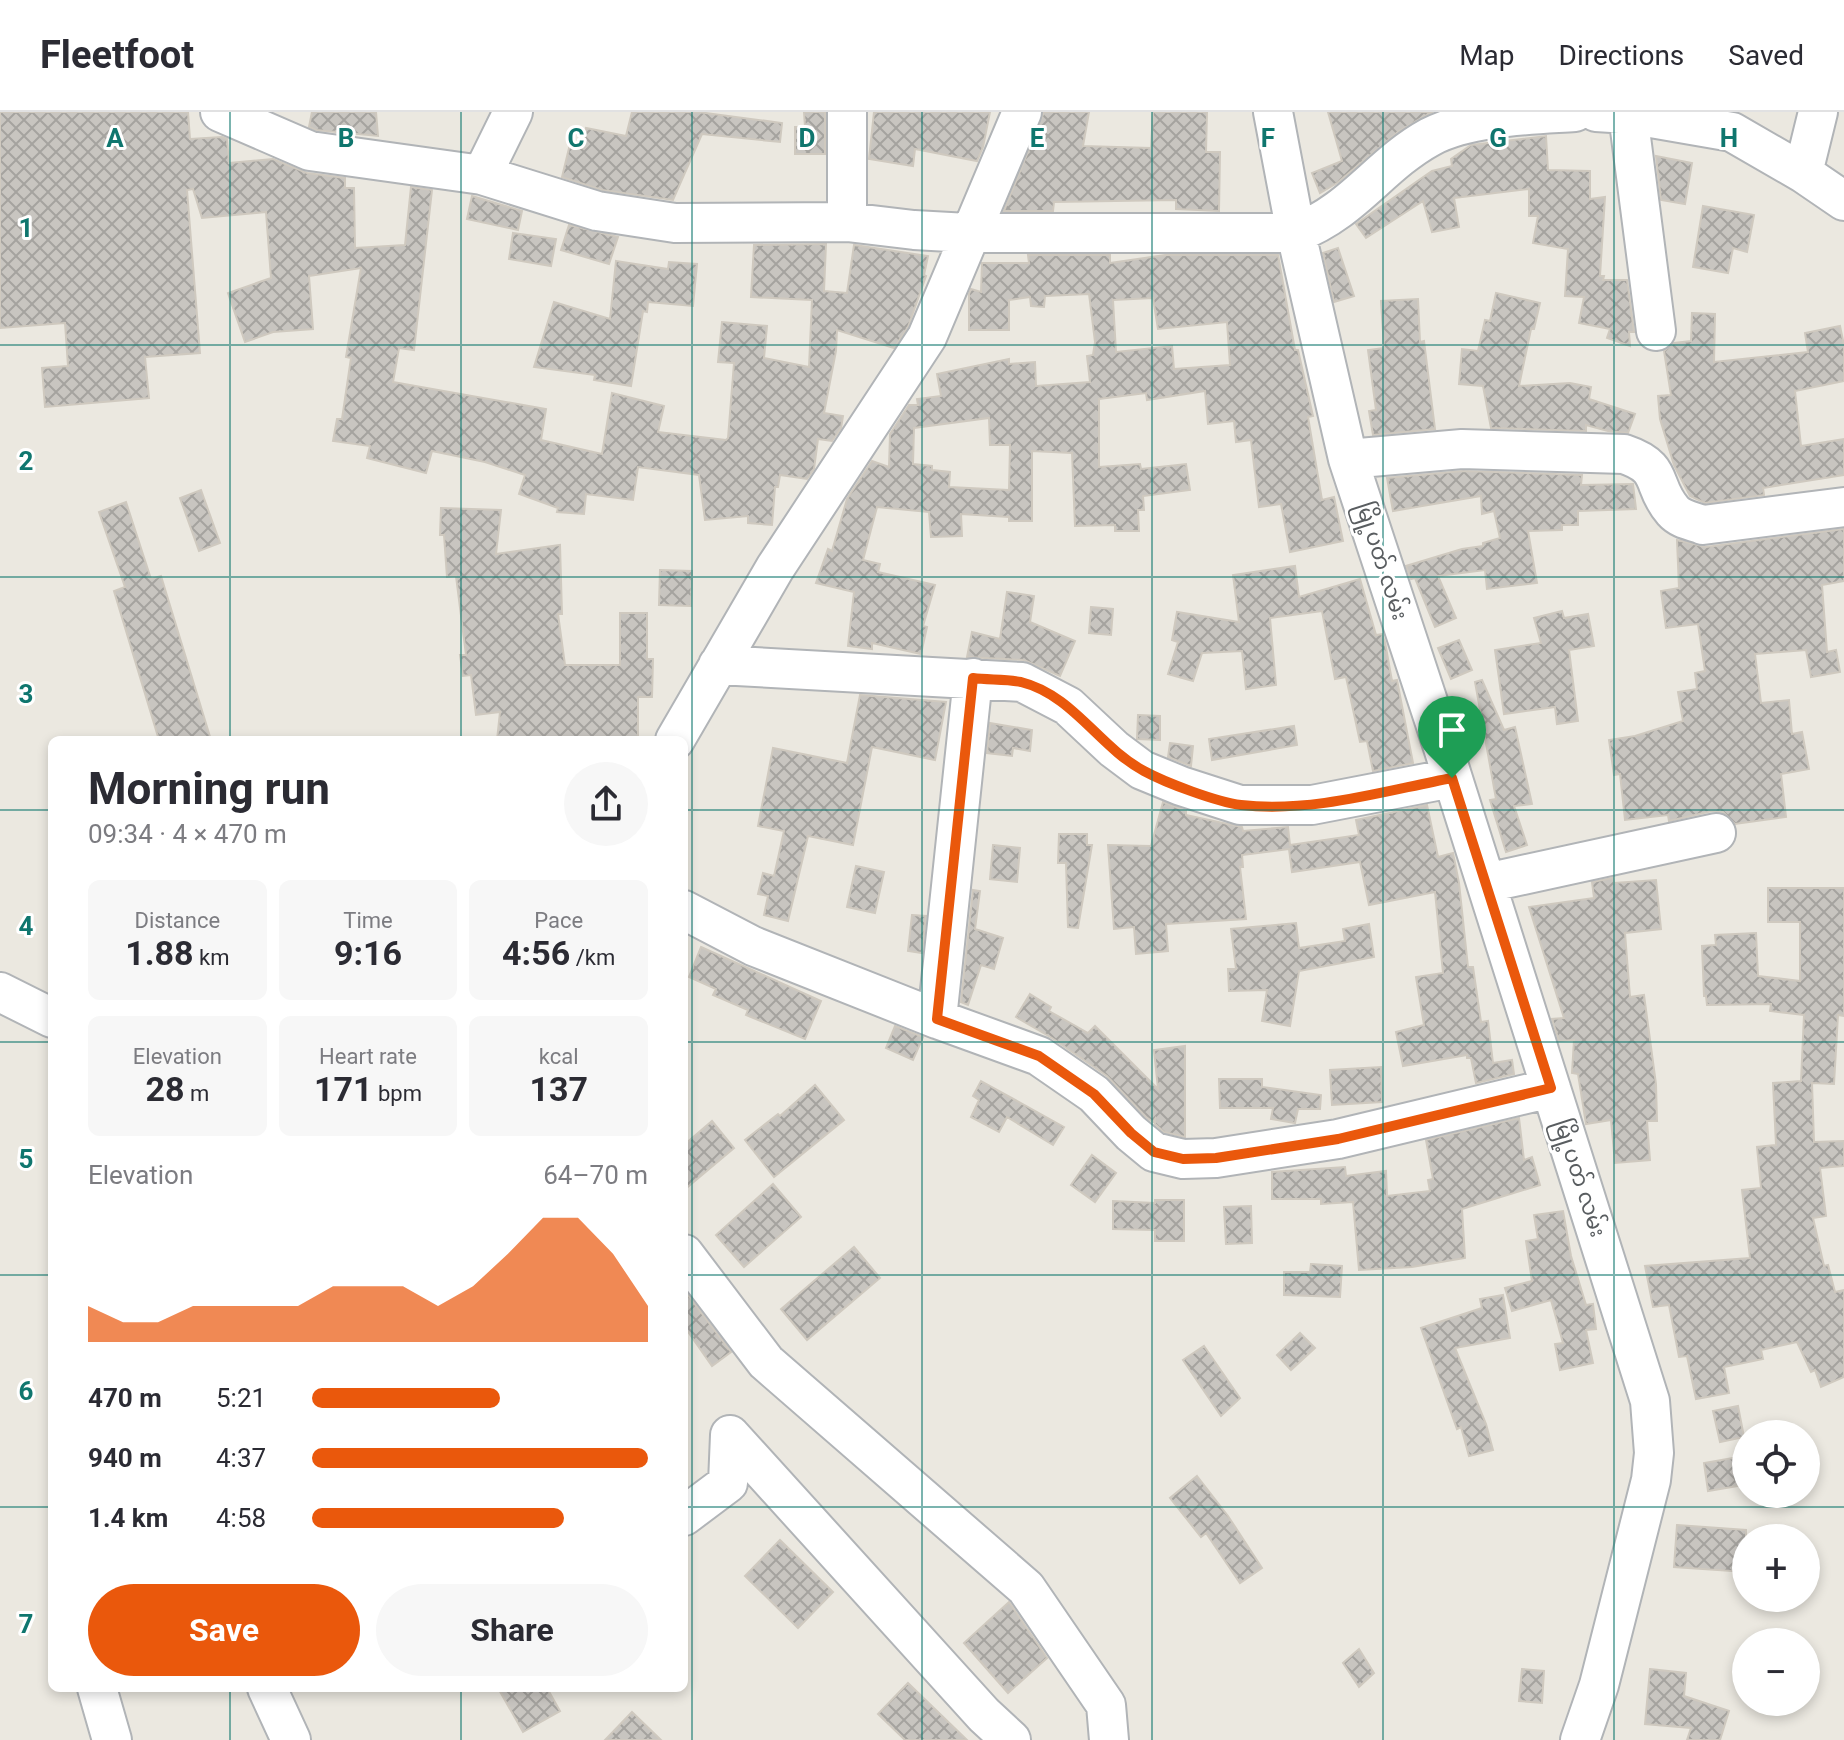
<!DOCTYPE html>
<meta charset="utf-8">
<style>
:root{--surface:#fff;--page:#f7f7f7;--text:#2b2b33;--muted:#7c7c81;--line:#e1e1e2;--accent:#ea580c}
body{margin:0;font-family:Roboto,"Noto Sans Myanmar",sans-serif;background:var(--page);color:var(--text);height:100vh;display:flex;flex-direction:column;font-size:30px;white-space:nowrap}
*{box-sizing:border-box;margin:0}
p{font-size:26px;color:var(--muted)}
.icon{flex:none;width:44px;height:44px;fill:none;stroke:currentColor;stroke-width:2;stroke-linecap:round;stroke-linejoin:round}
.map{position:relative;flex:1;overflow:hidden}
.sheet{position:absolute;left:48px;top:624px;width:640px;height:956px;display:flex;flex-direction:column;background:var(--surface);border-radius:12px;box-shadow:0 4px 12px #0003}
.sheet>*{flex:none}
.controls{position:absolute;left:1732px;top:1308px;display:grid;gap:16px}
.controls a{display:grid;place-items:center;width:88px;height:88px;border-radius:50%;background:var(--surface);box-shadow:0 4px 12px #0003;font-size:40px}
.pin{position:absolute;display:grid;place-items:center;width:68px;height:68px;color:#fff;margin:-82px -34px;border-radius:50% 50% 50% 0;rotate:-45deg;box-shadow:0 0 8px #0007}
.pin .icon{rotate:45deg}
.round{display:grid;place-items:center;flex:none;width:84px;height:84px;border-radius:42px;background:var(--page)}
.headline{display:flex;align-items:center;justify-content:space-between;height:136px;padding:0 40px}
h1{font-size:44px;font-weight:700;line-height:60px}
.figures{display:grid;grid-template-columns:repeat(3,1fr);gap:12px;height:136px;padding:8px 40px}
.figures div{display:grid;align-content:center;border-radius:12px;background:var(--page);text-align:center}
.figures b{font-size:34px;font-weight:700}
.figures small{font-size:22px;font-weight:400}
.figures p{font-size:22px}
.chart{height:224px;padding:16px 40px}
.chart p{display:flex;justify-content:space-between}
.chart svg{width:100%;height:144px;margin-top:8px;fill:var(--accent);opacity:.7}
.action{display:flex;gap:16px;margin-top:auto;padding:16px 40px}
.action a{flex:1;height:92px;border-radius:48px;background:var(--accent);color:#fff;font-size:32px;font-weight:700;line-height:92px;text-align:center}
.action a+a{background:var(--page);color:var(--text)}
ul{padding:0 40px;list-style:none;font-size:26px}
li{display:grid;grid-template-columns:128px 96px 1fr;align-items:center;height:60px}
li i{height:20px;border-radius:10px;background:var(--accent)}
header{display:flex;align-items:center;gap:48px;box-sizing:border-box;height:112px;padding:0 40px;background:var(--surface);border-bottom:2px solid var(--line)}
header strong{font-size:38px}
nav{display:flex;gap:44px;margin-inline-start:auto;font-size:28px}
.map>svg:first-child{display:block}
.building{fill:url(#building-cross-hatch);stroke:#cfc9bf;stroke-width:2;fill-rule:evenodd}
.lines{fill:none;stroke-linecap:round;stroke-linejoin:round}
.minor-casing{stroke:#b1b4b7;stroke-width:42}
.minor{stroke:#fff;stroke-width:38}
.route-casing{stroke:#fff;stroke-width:16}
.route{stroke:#ea580c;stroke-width:10}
.grid{fill:none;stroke:#0f766e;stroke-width:2;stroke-opacity:0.55}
.labels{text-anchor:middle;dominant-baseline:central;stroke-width:6;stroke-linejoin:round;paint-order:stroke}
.street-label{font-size:22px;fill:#595d60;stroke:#fff}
.grid-label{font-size:26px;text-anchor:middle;font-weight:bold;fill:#0f766e;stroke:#fff;stroke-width:6;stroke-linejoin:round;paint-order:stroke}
</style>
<header>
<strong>Fleetfoot</strong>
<nav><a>Map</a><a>Directions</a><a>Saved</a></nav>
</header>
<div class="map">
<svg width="1844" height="1628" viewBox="0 0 1844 1628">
<defs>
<pattern id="building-cross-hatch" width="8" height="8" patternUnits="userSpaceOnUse" patternTransform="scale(2)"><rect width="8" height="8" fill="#c8c5c0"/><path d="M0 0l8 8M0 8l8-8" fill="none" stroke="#a5a39f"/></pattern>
</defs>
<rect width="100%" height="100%" fill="#ebe8e0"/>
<path class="building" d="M0 0H188L190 27 222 25 227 27 229 51 273 47 307 61 345 66V76H354L355 136 405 133 411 75 432 78 414 238 399 236 393 270 546 297 541 328 602 342 612 281 664 294 658 320 726 328 728 326 734 251 718 250 722 210 767 214 764 246 809 255 812 188 751 185 754 133 826 132 824 179 847 181 854 133 928 144 924 163 926 164 908 215 894 236 837 218 836 239 824 301 843 304 841 316 832 329 818 327 814 357 807 367 780 363 778 375H775L772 413 748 411V404L705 408 699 363 638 355 633 388 586 382 584 402 557 400 558 396 519 382 525 363 485 350 432 339 426 361 367 346 370 334 333 329 337 307H342L351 246 346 245 361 156 309 164 313 217 273 220 245 230 228 181 271 166 266 100 202 106 193 77 187 78 200 241 145 245 149 286 45 295 42 256 68 254 65 211 0 216Z
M312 0H376L378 24 316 18 309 15Z
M632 0H698L782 11 780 30 702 22 673 88 602 78 562 65 570 32 582 36 586 16 626 24Z
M804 0H825V42H795V15H805Z
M874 0H990L983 35 977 49 915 37 913 54 869 47Z
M1044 0H1089L1083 34 1151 36 1153 0H1207L1206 40H1220L1219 99 1176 97V88L1054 90 1053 99H1004Z
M1328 0H1432L1399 19 1337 71 1320 81 1312 61 1342 49Z
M1546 24 1548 58 1590 59V87L1605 85 1600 164H1604L1603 168H1627L1634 220H1629L1630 234 1607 226 1610 217 1579 211 1584 185 1565 184 1568 137 1533 131 1538 104H1529V77L1454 86 1459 115 1432 120 1423 89 1366 126 1356 112 1432 59 1452 54 1451 47 1471 33Z
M1656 44 1692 51 1685 92 1661 88Z
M472 84 522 99 518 118 467 107Z
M1703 94 1754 103 1747 140 1733 136 1728 161 1693 155Z
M569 113 618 125 609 152 561 138Z
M513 121 556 127 551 154 509 147Z
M1338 136 1354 184 1334 190 1323 141Z
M1028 143H1110V151L1165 143H1278L1295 238H1298L1313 304 1308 305 1322 388 1334 385 1343 429 1290 440 1281 392 1259 395 1251 328 1236 330 1234 309 1208 312 1205 279 1147 288 1146 281 1099 287V355L1140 352 1141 357 1186 352 1190 378 1143 384 1144 398H1138L1139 419H1115V413L1075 414 1072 341 1032 339V409H1009V405L961 402 962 424 931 425 929 400 877 395 863 448 880 452 878 460 935 473 923 514 927 515 921 542 872 531V537L848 534 854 480 816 471 828 437 832 439 847 387 872 349 889 355 890 322 909 293H918L917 287 941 284 937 262 1009 247V252L1035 250 1036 274 1090 270 1087 244 1093 243 1095 230 1089 182 1045 184 1044 195 1031 194 1030 185 1009 188V218H969V182L971 177 981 180 982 151H1029ZM1153 186 1158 217 1227 210 1230 253 1174 257 1172 234 1116 240 1113 188ZM989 306 990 333H1010L1009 378 949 375 950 360 932 358V354L913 352 914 316Z
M616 149 668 157 669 150 697 152 693 194 648 190 647 200 643 199 631 274 594 268 595 263 534 255 554 190 610 207Z
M1496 181 1540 191 1534 217H1531L1519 274 1570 271 1591 275 1589 287 1635 302 1628 321 1608 319 1586 313V319L1491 316 1483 274 1459 272 1462 237 1478 239 1485 208 1490 209Z
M1418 187 1420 230 1424 229 1435 317 1373 323 1369 299 1376 298 1368 238 1384 236 1381 189Z
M1692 201 1715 202 1714 250 1808 240 1805 221 1840 214 1844 233V269L1795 279 1801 334 1844 327V363L1763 376 1764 383 1705 391 1690 384 1674 353 1660 307 1658 284 1671 283 1664 239 1674 231 1691 229Z
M1463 359 1582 363 1581 373 1633 372 1636 397 1578 399V413H1562V418L1528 419 1537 471 1487 477 1485 458 1438 464 1456 506 1435 515 1415 466 1411 467 1406 454 1462 437 1483 434V431L1500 426 1494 399 1482 402 1481 384 1393 399 1387 366Z
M201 378 220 431 199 439 180 386Z
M126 390 151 467 161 464 211 628H159L114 479 125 475 99 400Z
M441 396 501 398 496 442 560 433 562 502H558L565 553H620V501H647V547H653L652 585H638V628H497L500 600 476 603 471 563 463 564 460 543H466L456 464 447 465 444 423H440Z
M1844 417V469L1822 473 1827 540 1836 538 1840 560 1811 565 1806 538 1755 542 1761 591 1789 588 1792 622 1802 620 1809 657 1781 662 1786 705 1735 712 1723 700 1712 699 1669 709 1668 703 1625 708 1620 662 1614 663 1609 628 1635 624 1683 609 1678 580 1697 577 1695 561 1705 559 1698 512 1666 516 1661 479 1679 476 1677 428 1706 435Z
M1295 454 1299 485 1360 467 1376 523 1382 522 1385 530 1392 569 1397 568 1413 651 1373 659 1367 629 1360 630 1346 565 1335 567 1322 499 1270 506 1276 573 1246 577 1242 539 1202 541 1193 569 1168 562 1178 530 1172 528 1177 500 1239 510 1233 463Z
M660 458 692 459 691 494 659 493Z
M1007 480 1034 484 1030 510 1075 529 1060 564 1024 548 967 545 972 520 1000 527Z
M1091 495 1113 497 1111 523 1089 521Z
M1562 499 1564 506 1588 502 1594 534 1569 538 1578 609 1557 612 1555 595 1504 602 1495 538 1541 531 1534 506Z
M1459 528 1472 558 1451 567 1438 536Z
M1482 568 1504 618 1515 615 1532 692 1514 694 1527 733 1506 740 1490 688 1496 687 1475 570Z
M860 583 946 590 935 648 872 635 853 733 808 724 788 809 764 803 768 784 758 782 763 761 774 764 784 719 758 714 773 636 847 651Z
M1138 603 1160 604V628L1137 627Z
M990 611 1032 618 1030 639 1013 636 1012 644 987 641Z
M1294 614 1297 633 1212 648 1209 627Z
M1170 631 1193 634 1191 654 1168 645Z
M1163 690 1186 699V703L1242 715 1243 719 1288 715 1290 733 1359 723 1356 708 1427 693 1438 745 1453 741 1459 771 1468 855H1473L1481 910 1488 909 1493 951 1512 948 1514 962 1476 971 1471 946H1467V943L1403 954 1396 920 1424 913 1416 865 1443 861 1435 780 1369 793 1360 750 1292 760 1289 737 1242 743 1243 755H1240L1246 807 1166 812 1168 839 1136 842 1134 815 1114 817 1108 733 1151 734Z
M1059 722H1087V733H1092L1078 816 1068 815 1066 751H1058Z
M993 733 1020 736 1017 770 990 767Z
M856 754 884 760 875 801 847 795Z
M1613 766 1614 771 1656 768 1661 817 1625 821 1630 885 1644 883 1656 972 1657 1009H1647L1650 1048 1615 1051 1611 1008 1586 1012 1578 962 1572 961 1574 928 1559 929 1552 907 1564 906 1529 795 1594 786 1592 770Z
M1768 776H1844V904L1838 903 1834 972 1812 971 1814 1030 1844 1029V1054L1820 1056 1826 1104 1813 1106 1824 1154 1828 1153 1835 1180 1844 1178V1265L1821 1275 1815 1258 1811 1260 1797 1230 1761 1238 1763 1247 1724 1255 1729 1281 1696 1287 1687 1244 1679 1245 1669 1193 1653 1195 1645 1154 1750 1146 1742 1078 1761 1076 1757 1035 1776 1033 1773 971 1801 969 1804 903 1770 899 1771 892 1707 893 1706 884H1704L1702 834 1716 833 1715 823 1756 821 1758 864 1800 869V810H1768Z
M973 778 980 779 975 817 1003 826 994 857 981 853 968 893 961 890Z
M912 803 926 804 922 841 908 839Z
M1296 811 1299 836 1345 829 1343 817 1369 812 1374 845 1299 859 1290 914 1262 909 1267 878 1229 879 1228 857H1236L1231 817Z
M701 835 821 889 805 927 746 903 748 898 713 883 716 877 689 865Z
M1030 882 1051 895 1049 899 1088 921 1095 914 1158 977 1154 938 1185 934V1025L1164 1020 1155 1012V1007L1153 1010 1146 1005 1107 964 1052 926 1016 905Z
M895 914 923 925 913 948 886 936Z
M1381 955 1382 990 1332 993 1330 958Z
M1219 967H1262V975L1321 983 1320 997H1298L1295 1011 1271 1007 1273 996H1220Z
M981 969 1064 1015 1053 1033 1007 1005 999 1020 971 1005 979 988 973 984Z
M815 973 844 1008 774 1065 745 1028 778 1002 780 1004Z
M1519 1006 1524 1048 1532 1045 1540 1073 1462 1097 1465 1146 1412 1155 1359 1158 1353 1090 1321 1092V1087H1272V1060L1345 1055 1346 1064 1386 1059 1387 1084 1430 1079 1428 1068 1433 1067 1426 1028Z
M712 1009 734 1036 684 1078V1033Z
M1092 1043 1116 1061 1095 1090 1071 1073Z
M773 1072 801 1105 744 1155 716 1123Z
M1155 1088H1184V1129H1155V1118L1113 1117V1089L1155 1091Z
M1251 1094 1252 1131 1226 1132 1224 1095Z
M1563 1099 1571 1144 1586 1193 1593 1192 1596 1217 1586 1218 1593 1251 1560 1258 1555 1232 1563 1231 1551 1188 1512 1199 1505 1176 1532 1169 1526 1129 1538 1127 1534 1103Z
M854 1135 880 1166 807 1228 781 1197Z
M1311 1152 1342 1154 1340 1185 1284 1183V1160H1310Z
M684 1178 731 1240 712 1254 684 1214Z
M1503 1183 1510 1226 1455 1236 1486 1312 1493 1338 1469 1344 1461 1315 1457 1317 1421 1216 1482 1196 1480 1187Z
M1300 1221 1315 1236 1291 1258 1277 1243Z
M1204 1234 1240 1286 1221 1304 1183 1248Z
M1738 1294 1744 1325 1720 1330 1713 1299Z
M1739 1345 1744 1373 1708 1379 1704 1351Z
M1197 1364 1228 1404 1262 1456 1240 1471 1206 1421 1201 1425 1170 1386Z
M1677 1413 1746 1418V1460L1674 1455Z
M780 1428 833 1480 798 1516 745 1464Z
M1009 1490 1047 1546 1008 1581 964 1531Z
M1359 1537 1374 1561 1359 1575 1343 1551Z
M1522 1557 1544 1559 1542 1591 1519 1589Z
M1650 1557 1686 1561 1684 1584 1729 1599 1720 1628H1687L1691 1616 1645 1612Z
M908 1571 967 1628H905L878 1602Z
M498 1576H547L560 1599 523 1620Z
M632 1600 661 1628H605Z"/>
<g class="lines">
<defs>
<path id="minor" d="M220 0 310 39 482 63 597 99 675 111 847 110 914 118 968 121H1296C1354 99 1379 53 1430 25 1470 4 1531 3 1575 0
M1273 0 1296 121 1348 347 1441 629 1650 1289 1654 1341 1651 1368 1599 1573 1580 1628
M1596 0 1628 2 1732 20 1803 61 1844 89
M1628 2 1656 219
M1803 61 1818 0
M482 63 513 0
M847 110V0
M1348 347 1462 337 1624 342C1666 356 1650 373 1673 399 1681 408 1693 409 1703 413L1844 395
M718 553 1022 570 1068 594 1114 637 1142 658 1181 674 1240 693H1312L1452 666
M675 628 775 456 927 225 1022 0
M1486 771 1716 721
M684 798 753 834 937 907 1039 944 1094 982 1131 1021 1154 1040 1183 1047 1216 1046 1338 1027 1551 976
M0 880 52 906
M937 907 973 566
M684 1142 766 1250 1026 1476 1106 1593 1109 1628
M730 1323 984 1603 1011 1628
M684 1404 728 1371 730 1323
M97 1576 112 1628
M267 1576 291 1628"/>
</defs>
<use href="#minor" class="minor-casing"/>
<use href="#minor" class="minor"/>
</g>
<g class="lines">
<defs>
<path id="route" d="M973 566C988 568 1006 567 1021 570 1073 583 1099 635 1144 659 1166 671 1217 690 1241 693 1312 701 1384 679 1452 666L1551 976 1338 1027 1216 1046 1183 1047 1154 1040 1131 1021 1094 982 1039 944 937 907Z"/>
</defs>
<use href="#route" class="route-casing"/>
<use href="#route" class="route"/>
</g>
<path class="grid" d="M230 0V628M461 0V628M692 0V1628M922 0V1628M1152 0V1628M1383 0V1628M1614 0V1628M0 233H1844M0 465H1844M0 698H52M684 698H1844M0 930H52M684 930H1844M0 1163H52M684 1163H1844M0 1395H52M684 1395H1844M230 1576V1628M461 1576V1628"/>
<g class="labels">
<g class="street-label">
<text transform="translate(1382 449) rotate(72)">မြို့ပတ် လမ်း</text>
<text transform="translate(1580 1066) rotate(72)">မြို့ပတ် လမ်း</text>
</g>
</g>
<g class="grid-label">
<text x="115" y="35">A</text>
<text x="346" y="35">B</text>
<text x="576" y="35">C</text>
<text x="807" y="35">D</text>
<text x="1037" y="35">E</text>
<text x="1268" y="35">F</text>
<text x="1498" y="35">G</text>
<text x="1729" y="35">H</text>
<text x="26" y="125">1</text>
<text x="26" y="358">2</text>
<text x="26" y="591">3</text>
<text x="26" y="823">4</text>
<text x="26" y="1056">5</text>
<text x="26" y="1288">6</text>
<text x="26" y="1521">7</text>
</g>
</svg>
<div class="controls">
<a><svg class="icon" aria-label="locate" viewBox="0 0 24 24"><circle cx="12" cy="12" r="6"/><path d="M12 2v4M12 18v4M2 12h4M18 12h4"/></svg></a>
<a>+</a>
<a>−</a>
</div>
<div class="pin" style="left:1452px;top:666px;background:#1e9e55"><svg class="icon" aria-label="arrive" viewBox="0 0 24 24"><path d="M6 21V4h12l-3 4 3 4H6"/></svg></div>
<section class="sheet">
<div class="headline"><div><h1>Morning run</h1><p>09:34 · 4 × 470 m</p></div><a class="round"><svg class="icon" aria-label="share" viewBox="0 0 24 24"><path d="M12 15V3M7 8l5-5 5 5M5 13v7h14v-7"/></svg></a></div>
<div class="figures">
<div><p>Distance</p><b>1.88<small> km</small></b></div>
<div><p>Time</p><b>9:16</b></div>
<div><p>Pace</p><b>4:56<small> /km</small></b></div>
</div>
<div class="figures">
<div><p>Elevation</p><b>28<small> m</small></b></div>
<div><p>Heart rate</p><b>171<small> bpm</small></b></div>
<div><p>kcal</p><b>137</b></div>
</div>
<div class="chart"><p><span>Elevation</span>64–70 m</p>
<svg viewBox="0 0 160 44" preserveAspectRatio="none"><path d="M0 44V33L10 38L20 38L30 33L40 33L50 33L60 33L70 27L80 27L90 27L100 33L110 27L120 17L130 6L140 6L150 17L160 33V44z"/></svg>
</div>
<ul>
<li><b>470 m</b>5:21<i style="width:56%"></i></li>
<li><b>940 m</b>4:37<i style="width:100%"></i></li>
<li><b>1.4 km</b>4:58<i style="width:75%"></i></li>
</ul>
<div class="action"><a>Save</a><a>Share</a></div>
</section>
</div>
